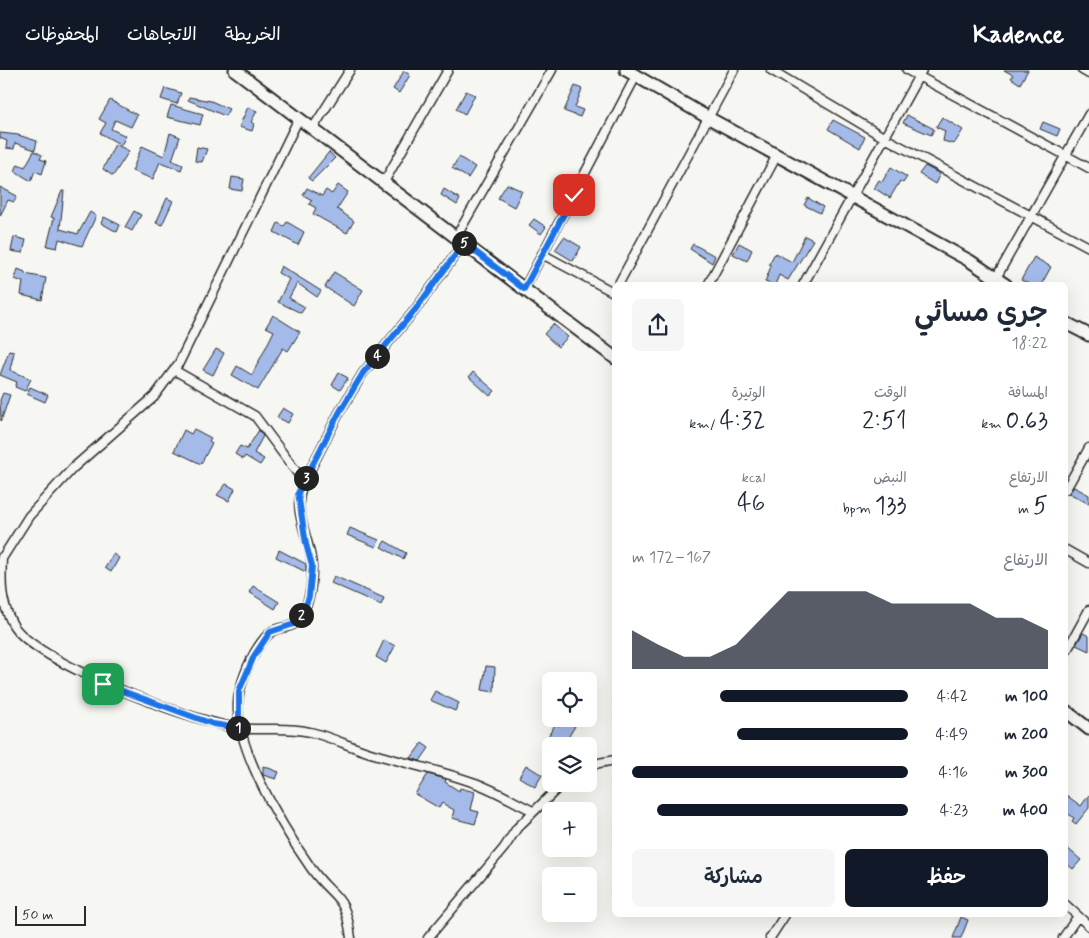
<!DOCTYPE html>
<html lang="ar">
<meta charset="utf-8">
<style>
:root{--surface:#fff;--page:#f6f6f7;--text:#1f2937;--muted:#747a83;--accent:#111827}
body{margin:0;font-family:Mynerve,"Playpen Sans Arabic",sans-serif;background:var(--page);color:var(--text);direction:rtl;height:100vh;display:flex;flex-direction:column;font-size:19px;white-space:nowrap}
*{box-sizing:border-box;margin:0}
p{font-size:16px;color:var(--muted)}
.icon{flex:none;width:28px;height:28px;fill:none;stroke:currentColor;stroke-width:2;stroke-linecap:round;stroke-linejoin:round}
.map{position:relative;flex:1;overflow:hidden;direction:ltr}
.details{position:absolute;left:612px;top:212px;width:456px;height:635px;display:flex;flex-direction:column;background:var(--surface);border-radius:8px;box-shadow:0 5px 20px #0002;direction:rtl}
.details>*{flex:none}
.fabs{position:absolute;left:542px;top:602px;display:grid;gap:10px}
.fabs a{display:grid;place-items:center;width:55px;height:55px;border-radius:8px;background:var(--surface);box-shadow:0 5px 20px #0002;font-size:25px}
.scale{position:absolute;left:15px;bottom:12px;width:71px;box-sizing:border-box;padding-left:5px;border:2px solid #2b2b2b;border-top:0;font-size:14px;line-height:18px;white-space:nowrap;color:#2b2b2b;-webkit-text-stroke:4px #f6f6f2;paint-order:stroke}
.pin{position:absolute;display:grid;place-items:center;width:42px;height:42px;color:#fff;margin:-21px;border-radius:10px;box-shadow:0 2px 8px #0006}
.km{position:absolute;width:25px;height:25px;margin:-12px;border-radius:50%;background:#222;color:#fff;font-size:14px;line-height:25px;text-align:center}
.round{display:grid;place-items:center;flex:none;width:52px;height:52px;border-radius:8px;background:var(--page)}
.overview{display:flex;align-items:center;justify-content:space-between;height:85px;padding:0 20px}
h1{font-size:28px;font-weight:600;line-height:38px}
.stats{display:grid;grid-template-columns:repeat(3,1fr);gap:8px;height:85px;padding:5px 20px}
.stats div{display:grid;align-content:center}
.stats b{font-size:25px;font-weight:600}
.stats small{font-size:14px;font-weight:400}
.stats p{font-size:14px}
.chart{height:140px;padding:10px 20px}
.chart p{display:flex;justify-content:space-between}
.chart svg{width:100%;height:90px;margin-top:5px;fill:var(--accent);opacity:.7}
.button{display:flex;gap:10px;margin-top:auto;padding:10px 20px}
.button a{flex:1;height:58px;border-radius:8px;background:var(--accent);color:#fff;font-size:20px;font-weight:600;line-height:58px;text-align:center}
.button a+a{background:var(--page);color:var(--text)}
ul{padding:0 20px;list-style:none;font-size:16px}
li{display:grid;grid-template-columns:80px 60px 1fr;align-items:center;height:38px}
li i{height:12px;border-radius:6px;background:var(--accent)}
header{display:flex;align-items:center;gap:30px;box-sizing:border-box;height:70px;padding:0 25px;background:var(--accent);color:#fff}
header strong{font-size:24px}
nav{display:flex;gap:28px;margin-inline-start:auto;font-size:18px}
.map>svg:first-child{display:block}
.building{fill:#a4bbe9;stroke:#2b2b2b}
.lines{fill:none;stroke-linecap:round;stroke-linejoin:round}
.street-casing{stroke:#2b2b2b;stroke-width:11}
.secondary-casing{stroke:#2b2b2b;stroke-width:15}
.street{stroke:#f6f6f2;stroke-width:8}
.secondary{stroke:#f6f6f2;stroke-width:11}
.route-casing{stroke:#fff;stroke-width:10}
.route{stroke:#1a73e8;stroke-width:6}
</style>
<header>
<strong>Kadence</strong>
<nav><a>الخريطة</a><a>الاتجاهات</a><a>المحفوظات</a></nav>
</header>
<div class="map">
<svg width="1089" height="868" viewBox="0 0 1089 868">
<rect width="100%" height="100%" fill="#f6f6f2"/>
<filter id="ink" filterUnits="userSpaceOnUse"><feTurbulence type="fractalNoise" baseFrequency=".02" numOctaves="2"/><feDisplacementMap in="SourceGraphic" scale="10" xChannelSelector="R" yChannelSelector="G"/><feConvolveMatrix kernelMatrix="1 2 1 2 8 2 1 2 1" color-interpolation-filters="sRGB"/></filter>
<g filter="url(#ink)">
<path class="building" d="M1004 0H1028L1020 14 1011 8 1013 5Z
M404 1 410 5 399 23 393 19Z
M575 16 582 19 575 37 583 40 580 47 564 41Z
M165 18 181 23 177 34 161 29Z
M466 21 475 25 465 44 456 39Z
M189 27 211 31 229 39 225 46 188 30Z
M110 30 137 45 131 57 115 50 111 59 126 66 121 75 100 63 106 53 99 49Z
M171 35 203 44 200 55 167 47Z
M248 37 257 41 251 52 254 54 252 61 239 57Z
M907 45 934 59 931 65 903 53Z
M942 47 963 60 954 74 943 71 945 61 936 57Z
M833 50 865 67 860 78 828 59Z
M1043 52 1060 59 1057 66 1040 59Z
M0 63 18 65 37 71 35 80 15 73 14 79 6 78 7 71 0 68Z
M170 63 180 67 172 90 183 95 181 100 160 92 153 109 132 101 142 76 164 86Z
M115 74 129 81 113 106 103 99Z
M197 77 207 79 202 92 195 91Z
M34 81 42 85 40 89 46 91 42 104 35 101 31 111 15 101 18 94 25 97Z
M329 82 335 88 312 111 308 108Z
M459 87 475 97 468 108 452 98Z
M925 96 940 104 935 114 919 104Z
M891 97 907 107 903 113 900 111 890 128 874 118 879 110 882 112Z
M232 107 244 109 242 121 230 119Z
M507 114 522 121 514 137 498 128Z
M338 115 348 122 337 139 354 151 347 163 313 144 316 138 309 134 312 130 303 125 307 118 322 126 326 120 332 124Z
M0 117 17 126 14 132 8 130 0 146Z
M444 119 460 129 457 135 441 125Z
M62 121H64L60 159 78 164 90 142 96 146 82 176 59 169 57 178 47 176 54 148 51 147Z
M167 128 173 131 162 155 156 153Z
M808 128 823 137 820 143 804 135Z
M134 141 141 145 132 161 125 157Z
M104 147 120 155 117 162 101 153Z
M534 149 546 157 541 164 529 155Z
M287 152 304 162 298 175 274 162 278 153 284 156Z
M805 166 813 170 788 210 779 205 775 215 765 212 771 196 769 194 775 183 792 192Z
M14 167 26 170 23 183 11 181Z
M564 167 581 177 573 191 555 180Z
M739 173 752 180 747 191 733 184Z
M693 174 715 186 712 193 690 179Z
M1034 187 1051 197 1041 215H1031L1021 210Z
M281 196 321 221 317 227 297 213 289 228 305 237 301 243 278 232 289 209 278 203Z
M18 199 25 202V204L46 208 42 230 21 225 23 212 15 209Z
M334 202 363 220 354 236 325 217Z
M273 245 300 262 288 281 283 278 258 320 232 305 237 296 252 305 274 261 266 257Z
M553 254 568 267 558 277 544 264Z
M216 279 224 283 213 305 203 300Z
M9 281 14 282 10 300 31 309 25 321 15 317 17 312 0 305Z
M473 302 495 321 490 326 469 307Z
M339 303 348 308 340 320 332 315Z
M30 317 48 325 45 332 27 324Z
M3 323 10 325 1 351 0 330Z
M283 338 293 344 288 353 277 347Z
M194 359 211 368 209 371 212 373 201 394 174 381 184 360 191 364Z
M259 360 263 366 254 383 264 389 260 395 245 386 243 389 235 384 240 376 247 379Z
M226 414 235 419 229 431 217 425Z
M1074 417 1089 425V434L1069 423Z
M350 458 379 470 376 477 347 465Z
M385 471 406 483 403 489 381 477Z
M279 480 306 494V502L276 487Z
M113 484 119 488 111 502 105 498Z
M334 506 384 528 381 535 331 513Z
M253 516 279 532 275 539 249 522Z
M1083 563 1089 566V581L1076 575Z
M384 570 395 576 386 593 376 587Z
M486 596 495 597 494 622 482 620Z
M435 621 459 633 455 641 430 630Z
M563 649H572L570 653 575 656 563 676H557L546 670 556 653 559 656Z
M422 673 429 678 420 691 411 688Z
M526 695 542 705 535 717 519 707Z
M263 696 279 702 276 709 263 705Z
M428 704 446 709 445 712 459 721 460 718 475 722 471 740 479 742 475 754 452 748 454 740 442 733 439 738 415 724Z
M1066 725 1081 736 1089 725V738L1076 754 1072 751 1074 748 1066 742Z
M1066 777 1081 790 1073 799 1066 793Z
M961 847 968 850 961 868H953Z"/>
<g class="lines">
<defs>
<path id="street" d="M771 0 885 68 1089 177
M907 0 1089 98
M1082 0 1089 4
M313 58 350 0
M384 112 448 0
M456 167 552 0
M542 184 615 223
M618 215 734 0
M708 215 777 85
M803 215 922 0
M992 215 1089 44
M524 219 636 6
M174 300 255 346 304 412
M1066 419 1089 378
M1066 480 1089 493
M2 487C1 512 0 530 12 553 32 592 193 652 238 658 261 661 287 656 310 662 332 667 352 678 374 684 408 694 442 701 475 713 495 720 514 732 533 741
M1 490 29 446 73 398 154 327 179 293 299 48
M1066 582 1089 540
M589 697 599 693 615 690
M1066 835 1089 856
M351 868C345 821 334 831 311 798 285 761 226 666 240 620 245 601 255 576 270 563 277 556 287 559 294 554 301 549 307 535 309 527 311 519 312 506 312 497 311 469 290 440 304 412L339 343 363 303 415 240 464 173
M428 868 504 778 517 758 562 714
M770 868 785 845
M1063 868 1078 846"/>
<path id="secondary" d="M235 0 615 288
M626 0 707 47 970 191 1006 215
M1066 253 1089 265
M1066 641 1089 659"/>
</defs>
<use href="#street" class="street-casing"/>
<use href="#secondary" class="secondary-casing"/>
<use href="#street" class="street"/>
<use href="#secondary" class="secondary"/>
</g>
</g>
<g class="lines" filter="url(#ink)">
<defs>
<path id="route" d="M103 614 213 654 239 658V621L254 586 270 562 294 554 303 542 309 527 312 496 306 474 298 423 339 343 363 303 415 240 464 173 524 219 574 125"/>
</defs>
<use href="#route" class="route-casing"/>
<use href="#route" class="route"/>
</g>
</svg>
<div class="fabs">
<a><svg class="icon" aria-label="locate" viewBox="0 0 24 24"><circle cx="12" cy="12" r="6"/><path d="M12 2v4M12 18v4M2 12h4M18 12h4"/></svg></a>
<a><svg class="icon" aria-label="layers" viewBox="0 0 24 24"><path d="M12 4l9 5-9 5-9-5zM3 14l9 5 9-5"/></svg></a>
<a>+</a>
<a>−</a>
</div>
<div class="scale">50 m</div>
<div class="pin" style="left:103px;top:614px;background:#1e9e55"><svg class="icon" aria-label="arrive" viewBox="0 0 24 24"><path d="M6 21V4h12l-3 4 3 4H6"/></svg></div>
<div class="pin" style="left:574px;top:125px;background:#d93025"><svg class="icon" aria-label="check" viewBox="0 0 24 24"><path d="M5 12l5 5 9-10"/></svg></div>
<b class="km" style="left:238px;top:658px">1</b>
<b class="km" style="left:301px;top:545px">2</b>
<b class="km" style="left:306px;top:408px">3</b>
<b class="km" style="left:377px;top:286px">4</b>
<b class="km" style="left:464px;top:173px">5</b>
<section class="details">
<div class="overview"><div><h1>جري مسائي</h1><p>18:22</p></div><a class="round"><svg class="icon" aria-label="share" viewBox="0 0 24 24"><path d="M12 15V3M7 8l5-5 5 5M5 13v7h14v-7"/></svg></a></div>
<div class="stats">
<div><p>المسافة</p><b>0.63<small> km</small></b></div>
<div><p>الوقت</p><b>2:51</b></div>
<div><p>الوتيرة</p><b>4:32<small> /km</small></b></div>
</div>
<div class="stats">
<div><p>الارتفاع</p><b>5<small> m</small></b></div>
<div><p>النبض</p><b>133<small> bpm</small></b></div>
<div><p>kcal</p><b>46</b></div>
</div>
<div class="chart"><p><span>الارتفاع</span>167–172 m</p>
<svg viewBox="0 0 160 44" preserveAspectRatio="none"><path d="M0 44V25L10 32L20 38L30 38L40 32L50 19L60 6L70 6L80 6L90 6L100 12L110 12L120 12L130 12L140 19L150 19L160 25V44z"/></svg>
</div>
<ul>
<li><b>100 m</b>4:42<i style="width:68%"></i></li>
<li><b>200 m</b>4:49<i style="width:62%"></i></li>
<li><b>300 m</b>4:16<i style="width:100%"></i></li>
<li><b>400 m</b>4:23<i style="width:91%"></i></li>
</ul>
<div class="button"><a>حفظ</a><a>مشاركة</a></div>
</section>
</div>
